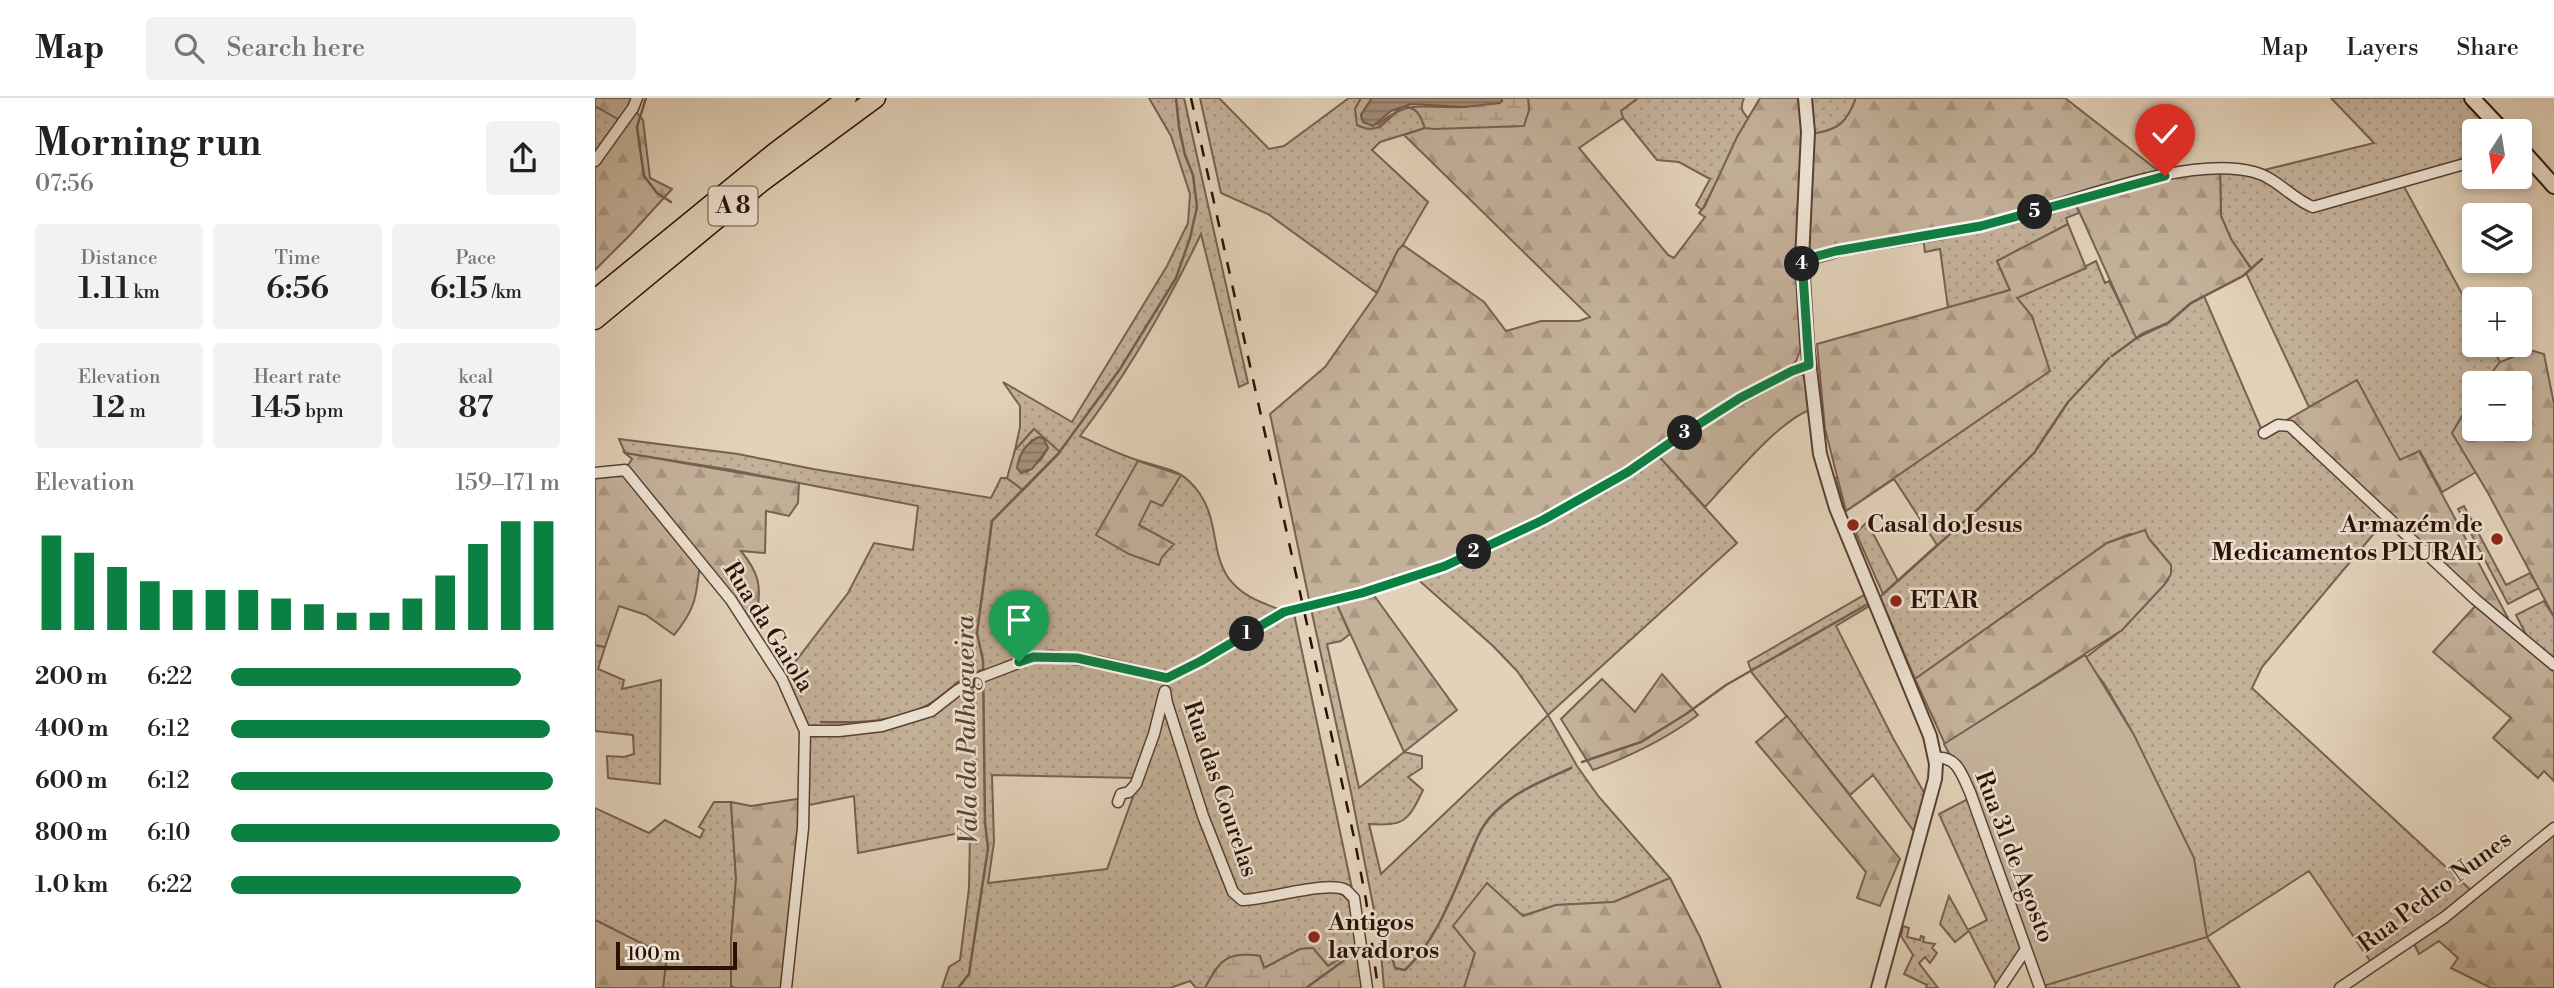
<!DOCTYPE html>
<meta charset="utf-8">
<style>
:root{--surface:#fff;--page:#f2f2f2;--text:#222;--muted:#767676;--line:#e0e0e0;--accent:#0b8043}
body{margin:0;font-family:"Libre Bodoni",serif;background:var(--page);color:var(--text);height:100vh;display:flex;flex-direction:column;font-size:26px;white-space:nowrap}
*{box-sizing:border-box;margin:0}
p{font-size:23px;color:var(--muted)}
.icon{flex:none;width:38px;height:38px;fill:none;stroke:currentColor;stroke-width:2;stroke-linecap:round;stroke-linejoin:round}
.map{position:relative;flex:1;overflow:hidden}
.drawer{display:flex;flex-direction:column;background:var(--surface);width:595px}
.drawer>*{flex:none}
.needle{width:46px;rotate:192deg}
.tools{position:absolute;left:1867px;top:21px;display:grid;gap:14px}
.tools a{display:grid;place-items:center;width:70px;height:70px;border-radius:7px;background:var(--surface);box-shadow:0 4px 10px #0003;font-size:35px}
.scale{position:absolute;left:21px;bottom:18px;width:121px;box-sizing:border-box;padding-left:7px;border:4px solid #2a1105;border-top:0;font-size:19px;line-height:24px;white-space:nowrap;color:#2a1105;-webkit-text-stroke:5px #ede2d2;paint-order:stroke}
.pin{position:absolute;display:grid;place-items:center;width:60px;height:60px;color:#fff;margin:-72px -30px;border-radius:50% 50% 50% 0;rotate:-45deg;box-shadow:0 0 7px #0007}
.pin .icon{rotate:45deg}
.km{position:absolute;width:35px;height:35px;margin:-18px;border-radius:50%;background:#222;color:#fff;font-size:19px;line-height:35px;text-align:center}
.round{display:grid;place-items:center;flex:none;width:74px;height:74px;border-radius:7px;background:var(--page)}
.head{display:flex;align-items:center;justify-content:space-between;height:119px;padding:0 35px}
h1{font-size:38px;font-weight:600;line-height:52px}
.metrics{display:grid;grid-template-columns:repeat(3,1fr);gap:10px;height:119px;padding:7px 35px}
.metrics div{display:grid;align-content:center;border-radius:7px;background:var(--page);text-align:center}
.metrics b{font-size:30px;font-weight:600}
.metrics small{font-size:19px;font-weight:400}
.metrics p{font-size:19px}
.chart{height:196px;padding:14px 35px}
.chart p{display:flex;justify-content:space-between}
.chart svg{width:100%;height:126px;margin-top:7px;stroke:var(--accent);stroke-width:6}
ul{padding:0 35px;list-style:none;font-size:23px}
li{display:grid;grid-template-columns:112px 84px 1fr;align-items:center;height:52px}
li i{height:18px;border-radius:9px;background:var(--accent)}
header{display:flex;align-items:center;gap:42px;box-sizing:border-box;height:98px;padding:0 35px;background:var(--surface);border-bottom:2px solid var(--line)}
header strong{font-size:33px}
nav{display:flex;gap:38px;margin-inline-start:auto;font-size:24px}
.search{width:490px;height:63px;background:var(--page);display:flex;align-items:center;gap:18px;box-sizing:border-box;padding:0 24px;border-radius:7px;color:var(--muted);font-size:26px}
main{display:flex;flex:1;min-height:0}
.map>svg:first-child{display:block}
.green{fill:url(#green-dots);stroke:#776150;stroke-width:2}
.forest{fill:url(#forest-firs);stroke:#776150;stroke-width:2}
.wetland{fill:url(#wetland-marsh);stroke:#776150;stroke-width:2;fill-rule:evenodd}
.pitch{fill:#c4b19a;stroke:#776150;stroke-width:2}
.water{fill:url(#water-rules);stroke:#735d4c;stroke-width:2}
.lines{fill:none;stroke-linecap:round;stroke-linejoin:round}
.stream{stroke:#735d4c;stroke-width:2.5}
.minor-casing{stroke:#584132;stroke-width:13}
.tertiary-casing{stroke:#584132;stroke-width:16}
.secondary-casing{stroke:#2a1105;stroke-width:18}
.motorway-casing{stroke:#2a1105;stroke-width:21}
.minor{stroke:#ede2d2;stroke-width:10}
.tertiary{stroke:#ede2d2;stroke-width:12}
.secondary{stroke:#ede2d2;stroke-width:14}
.motorway{stroke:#e3d2b9;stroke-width:18}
.rail{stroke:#2a1105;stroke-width:2.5;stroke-dasharray:12 12;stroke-linecap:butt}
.route-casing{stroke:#fff;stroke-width:14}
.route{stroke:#0b8043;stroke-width:9}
.poi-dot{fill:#8f2418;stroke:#ede2d2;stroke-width:2.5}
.labels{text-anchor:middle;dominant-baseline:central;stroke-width:5;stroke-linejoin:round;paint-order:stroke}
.shield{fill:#ede2d2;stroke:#645042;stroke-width:2}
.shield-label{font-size:23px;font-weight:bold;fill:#2a1105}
.poi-label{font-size:24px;font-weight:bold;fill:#2a1105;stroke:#ede2d2;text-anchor:start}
.street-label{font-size:24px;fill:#2a1105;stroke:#ede2d2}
.water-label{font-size:26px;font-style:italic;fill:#5b4435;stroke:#ede2d2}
</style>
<header>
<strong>Map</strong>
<div class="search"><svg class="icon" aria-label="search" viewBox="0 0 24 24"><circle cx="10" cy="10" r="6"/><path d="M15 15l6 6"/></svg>Search here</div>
<nav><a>Map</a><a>Layers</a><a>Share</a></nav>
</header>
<main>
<section class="drawer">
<div class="head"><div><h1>Morning run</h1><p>07:56</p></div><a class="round"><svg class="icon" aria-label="share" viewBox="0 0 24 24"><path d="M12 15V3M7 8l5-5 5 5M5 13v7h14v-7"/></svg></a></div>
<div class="metrics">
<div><p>Distance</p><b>1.11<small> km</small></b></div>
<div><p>Time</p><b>6:56</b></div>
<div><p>Pace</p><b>6:15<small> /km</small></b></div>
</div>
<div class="metrics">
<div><p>Elevation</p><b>12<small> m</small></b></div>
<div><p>Heart rate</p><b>145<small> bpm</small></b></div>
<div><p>kcal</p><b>87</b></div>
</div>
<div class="chart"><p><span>Elevation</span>159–171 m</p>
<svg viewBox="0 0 160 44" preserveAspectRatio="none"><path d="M5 44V11M15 44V17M25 44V22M35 44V27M45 44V30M55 44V30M65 44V30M75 44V33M85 44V35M95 44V38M105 44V38M115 44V33M125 44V25M135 44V14M145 44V6M155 44V6"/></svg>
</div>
<ul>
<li><b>200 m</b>6:22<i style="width:88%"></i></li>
<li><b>400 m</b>6:12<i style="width:97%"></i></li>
<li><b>600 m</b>6:12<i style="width:98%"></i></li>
<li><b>800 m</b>6:10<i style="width:100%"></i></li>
<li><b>1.0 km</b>6:22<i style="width:88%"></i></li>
</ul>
</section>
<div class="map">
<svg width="1959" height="890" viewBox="0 0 1959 890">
<defs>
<pattern id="green-dots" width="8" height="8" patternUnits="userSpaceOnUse" patternTransform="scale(1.75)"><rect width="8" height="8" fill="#c4b19a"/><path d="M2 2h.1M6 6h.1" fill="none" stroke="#a99783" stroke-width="1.8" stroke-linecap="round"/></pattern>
<pattern id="forest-firs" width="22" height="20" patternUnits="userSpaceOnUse" patternTransform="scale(1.75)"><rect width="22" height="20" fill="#c4b19a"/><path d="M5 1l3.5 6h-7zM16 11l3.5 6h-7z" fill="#a99783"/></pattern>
<pattern id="wetland-marsh" width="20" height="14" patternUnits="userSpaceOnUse" patternTransform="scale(1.75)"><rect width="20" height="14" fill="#c4b19a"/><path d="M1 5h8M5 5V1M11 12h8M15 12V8" fill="none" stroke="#a99783"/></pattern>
<pattern id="water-rules" width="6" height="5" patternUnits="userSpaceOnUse" patternTransform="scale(1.75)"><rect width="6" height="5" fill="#a4907c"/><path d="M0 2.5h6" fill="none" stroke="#867464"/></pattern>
</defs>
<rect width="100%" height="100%" fill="#e3d2b9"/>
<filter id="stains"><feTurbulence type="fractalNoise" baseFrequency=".00286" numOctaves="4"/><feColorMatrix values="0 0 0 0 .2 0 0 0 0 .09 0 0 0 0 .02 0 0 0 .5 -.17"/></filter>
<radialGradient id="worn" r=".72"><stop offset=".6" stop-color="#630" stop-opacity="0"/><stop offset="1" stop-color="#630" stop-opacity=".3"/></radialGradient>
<path class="green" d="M554 0H589L653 285 644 289 606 136C572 207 533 275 485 338 503 346 521 355 539 361 556 367 581 370 594 383 638 425 599 477 668 505 679 509 686 514 698 511L759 800C758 799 752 793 751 792 733 782 671 802 647 802L638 794 608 718 570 595 559 636 542 680 397 677 399 744 393 785 512 771 558 643 569 605C583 649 616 780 646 807L736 792C763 797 760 826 763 849L733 868 718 850 705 851 669 870 665 858C632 853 624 863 610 890H601L595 883 575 890H347L354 869 365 862 374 790 375 733 263 755 259 698 209 708 210 634 187 581 253 495 279 445 318 452 323 408 137 372 30 355 24 341 143 356 218 371 396 400 406 380H412L428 392 464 354 439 331 420 352 425 329V308L408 284 477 324 572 168 593 125 595 96 576 38Z
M605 0H624L674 51 689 48 754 0H766L760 11 784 30 807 9C822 8 825 17 830 30L785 44 777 52 833 104 808 147 803 152 782 195 673 116 626 95Z
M1043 0H1149C1145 10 1146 13 1154 21L1107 112 1101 107 1115 81 1084 64 1062 62 1028 20 1025 13Z
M1214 0H1261C1252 25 1243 32 1217 36Z
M1736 0H1876L1908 33H1880L1879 63 1806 83 1879 218 1880 247H1896L1905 264 1889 285H1880L1879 298 1857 335 1881 374 1847 394 1825 353 1805 363 1762 283 1714 309 1651 175 1656 170 1636 141 1626 118 1625 71 1661 74 1779 45Z
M0 8 29 23 0 63Z
M1479 102 1484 115 1471 120 1473 126 1402 163 1415 192 1353 210 1345 151 1330 154 1328 138Z
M1501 163 1510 185 1514 183 1542 240 1573 225 1596 205 1609 198 1668 335 1690 326 1792 420 1667 569 1657 590 1880 796 1778 867 1714 773 1612 839 1645 890H1445L1539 637 1510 587 1490 560 1527 532 1569 487 1573 482 1576 467 1551 437 1535 436 1512 445 1320 581 1285 499 1288 496 1261 435 1272 424 1303 483 1342 447 1299 381 1251 413 1240 380 1245 379 1422 200 1491 170V168Z
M1061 355 1142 445 953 617 982 668 1004 699 1075 780 1019 804 961 807 927 818 880 855 869 890H789L785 843 756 694 715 506 740 502 755 536 746 543 732 546 764 690 809 654 827 658V670L813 679 828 692C813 724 809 728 774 726L786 776 953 617 922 573 898 548 819 478Z
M1869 408 1911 487 1935 475 1944 490 1913 506 1863 411Z
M1271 496 1276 507 1241 528 1298 640 1331 698 1320 735 1278 677 1255 697 1157 575 1153 564Z
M1949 503 1959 519V567L1937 548 1921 517Z
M0 547 10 549 3 571 29 582 27 591 66 582 65 686 13 680 12 658 29 659 39 656 38 637 0 633Z
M1377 699 1431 851 1403 890 1374 833 1360 844 1345 826 1354 798 1373 832 1392 822 1344 716Z
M119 704H136L141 781 136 843V888L140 890H68L71 858 0 822V710L54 735 70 722 105 740 109 732 104 729Z
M1308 828 1314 830 1312 839 1325 842 1326 838 1329 839 1328 844 1340 846 1337 850 1342 855 1335 865 1330 859 1324 865 1343 890H1331L1332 887 1309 876 1318 857 1306 838Z"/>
<path class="forest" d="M0 0H42L38 10 48 22 55 80 77 91 35 137 0 172V63L28 24 0 8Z
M933 0H1043L1026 13 1028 20 984 50 1073 157 1079 160 1110 119 1104 115 1110 108 1142 39 1165 0H1205L1208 32 1209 243 1201 263 1196 268 1212 281 1214 312C1179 327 1137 381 1110 409L1061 355 948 422 778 496 862 612 809 654 740 502 715 506 675 316 730 269 782 195 803 152 808 147 889 204 911 233 946 223H984L995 219 809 37 830 30 879 29 930 22 934 12Z
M1261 0H1470L1570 78 1625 71 1626 118 1636 141 1656 171 1648 178 1596 205 1573 225 1541 240 1479 102 1210 162 1217 36C1243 32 1252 25 1261 0Z
M1473 126 1491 170 1422 200 1437 218 1455 273 1251 413 1230 331 1222 246 1415 192 1402 163Z
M1935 252 1949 256 1959 306V519L1893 395 1857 335 1879 298 1880 331H1925V285H1889L1905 264Z
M1762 282 1805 362 1824 353 1913 520 1914 529 1959 567V683L1949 673 1943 680 1898 640 1916 620 1838 554 1884 504 1695 328 1683 327Z
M30 355 204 385 203 405 194 418 171 413 170 455 146 453C163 474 167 487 162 514L148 521 105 463C102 496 101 511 79 537L51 517 24 508 10 549 0 547V375L30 372 37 361Z
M543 363 586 377 567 408 556 403 544 427 579 446 567 459 564 467 534 456 501 437Z
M1550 432 1554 441 1576 467V476L1569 487 1527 532 1350 646 1320 581 1512 445Z
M1067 576 1103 617C1071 641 1036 658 998 672L966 621 1007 581 1040 614Z
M1192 618 1305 761 1285 808 1262 800 1271 774 1161 644Z
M209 700 191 890H140L136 888V843L141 781 136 704 156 708Z
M1959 730V890H1896L1856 870 1863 860 1844 843 1824 856 1817 842Z
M1075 780 1105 839 1126 890H869L880 855 858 828 892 785 928 818 961 807 1019 804Z
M0 822 72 858 68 890H0Z"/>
<path class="wetland" d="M766 0H777L766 17 768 24 783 26C815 0 829 11 867 9 880 8 894 5 907 3L906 0H933L934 12 929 28 839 31 830 30C825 17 822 8 807 9 789 20 786 39 762 27L760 11Z
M439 331 465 354 428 392 412 380 420 352ZM437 342 453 350 447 360 432 374 424 361Z
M766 847 772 890H610C625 862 632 853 665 858L669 870 705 851 718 850 733 868Z"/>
<path class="pitch" d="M1490 557 1539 637 1599 760 1612 839 1445 889 1375 694 1349 646Z"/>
<path class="water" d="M777 0H906L907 2 905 5 869 9 816 6 796 13 778 28 768 24 766 17Z
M444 339 449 341 453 350 437 371 426 375 422 370C424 357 431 345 444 339Z"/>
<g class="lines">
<path class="stream" d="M51 0 42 29 49 78 62 95 76 104
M1517 258 1547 236 1573 225 1596 205 1648 178 1667 161
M1441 352 1473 304 1514 260
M1288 496 1384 410 1440 354
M226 624C262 625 300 625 333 607 354 595 362 580 387 572
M987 664 1046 644 1091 616 1131 587 1271 507
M789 855 797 859 800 870 810 872C840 844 856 801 872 764 880 745 885 728 901 713 922 692 950 682 976 670
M363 890 374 876 393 750 390 724 388 562 382 535 397 423 463 356 525 271 581 180 595 140 602 109 598 77 590 57 584 29 581 0
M711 890 762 853"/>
<defs>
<path id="minor" d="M0 63 38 10 42 0
M1207 162C1222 161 1238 154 1253 151 1309 142 1366 134 1421 119 1485 101 1595 57 1659 74 1682 80 1697 101 1718 109L1880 63
M1669 335 1683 327 1695 328 1880 501 1959 567
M0 375 30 372 136 502 187 581 210 633 208 730 191 890
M570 593 572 605 608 718 638 794 647 802C671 802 733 782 751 792 752 793 758 799 759 800L772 890
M210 633H244L287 628 336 613 363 592 384 580 439 559 456 558 505 564 572 580 606 563 689 514 767 495 850 468 948 422 1033 374 1082 340 1145 301 1197 273 1215 267
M1340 660C1362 657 1367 677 1375 694L1445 890
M523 704 526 696 534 694 541 686 559 636 569 596
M1405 890 1431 851
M1745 890 1850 819 1959 730"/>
<path id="tertiary" d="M1210 0 1213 34 1207 162 1212 245 1225 356 1241 410 1335 638 1341 666 1340 681 1283 890"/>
<path id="secondary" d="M1877 0 1908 33
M1925 50 1959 88"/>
<path id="motorway" d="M0 201 179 55 252 0
M0 222 167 84 281 0"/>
</defs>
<use href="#minor" class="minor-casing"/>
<use href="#tertiary" class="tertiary-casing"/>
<use href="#secondary" class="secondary-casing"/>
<use href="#motorway" class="motorway-casing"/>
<use href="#minor" class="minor"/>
<use href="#tertiary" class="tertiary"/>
<use href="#secondary" class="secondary"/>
<use href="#motorway" class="motorway"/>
<path class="rail" d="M596 0 760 744 771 802 783 890"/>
</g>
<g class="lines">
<defs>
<path id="route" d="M424 564 439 559 482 560 572 580 606 563 689 514 767 495 850 468 948 422 1033 374 1082 340 1145 300 1197 273 1214 267 1207 162 1241 153 1386 128 1570 78"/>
</defs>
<use href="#route" class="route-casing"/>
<use href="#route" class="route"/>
</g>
<g class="poi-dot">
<circle cx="1258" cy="427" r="7"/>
<circle cx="1902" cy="441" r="7"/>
<circle cx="1301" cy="503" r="7"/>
<circle cx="719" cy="839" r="7"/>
</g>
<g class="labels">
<rect class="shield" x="113.5" y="88.5" width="49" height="39" rx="5"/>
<g class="shield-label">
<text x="138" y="108">A 8</text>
</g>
<g class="poi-label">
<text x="1272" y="427">Casal do Jesus</text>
<text x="1888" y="427" text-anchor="end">Armazém de<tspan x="1888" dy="28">Medicamentos PLURAL</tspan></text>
<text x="1315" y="503">ETAR</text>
<text x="733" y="825">Antigos<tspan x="733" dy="28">lavadoros</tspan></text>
</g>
<g class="street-label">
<text transform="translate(173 529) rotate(58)">Rua da Gaiola</text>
<text transform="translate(625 691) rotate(71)">Rua das Courelas</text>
<text transform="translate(1419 759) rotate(69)">Rua 31 de Agosto</text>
<text transform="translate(1840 794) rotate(-37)">Rua Pedro Nunes</text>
</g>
<g class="water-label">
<text transform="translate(372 632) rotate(-91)">Vala da Palhagueira</text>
</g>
</g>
<rect width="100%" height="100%" filter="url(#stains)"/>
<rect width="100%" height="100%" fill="url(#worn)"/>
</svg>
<div class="tools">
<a><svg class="needle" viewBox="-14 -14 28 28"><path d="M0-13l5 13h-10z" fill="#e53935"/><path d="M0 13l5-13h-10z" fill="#767676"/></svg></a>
<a><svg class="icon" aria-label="layers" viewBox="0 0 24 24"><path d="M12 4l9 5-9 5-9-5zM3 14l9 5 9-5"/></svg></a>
<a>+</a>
<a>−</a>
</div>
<div class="scale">100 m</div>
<div class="pin" style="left:424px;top:564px;background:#1e9e55"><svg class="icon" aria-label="arrive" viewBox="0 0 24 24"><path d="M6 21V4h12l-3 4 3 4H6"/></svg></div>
<div class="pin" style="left:1570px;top:78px;background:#d93025"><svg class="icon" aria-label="check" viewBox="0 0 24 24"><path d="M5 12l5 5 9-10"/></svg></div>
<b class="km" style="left:652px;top:536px">1</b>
<b class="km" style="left:879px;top:454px">2</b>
<b class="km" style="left:1090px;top:335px">3</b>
<b class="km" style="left:1207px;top:166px">4</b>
<b class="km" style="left:1440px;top:114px">5</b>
</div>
</main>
